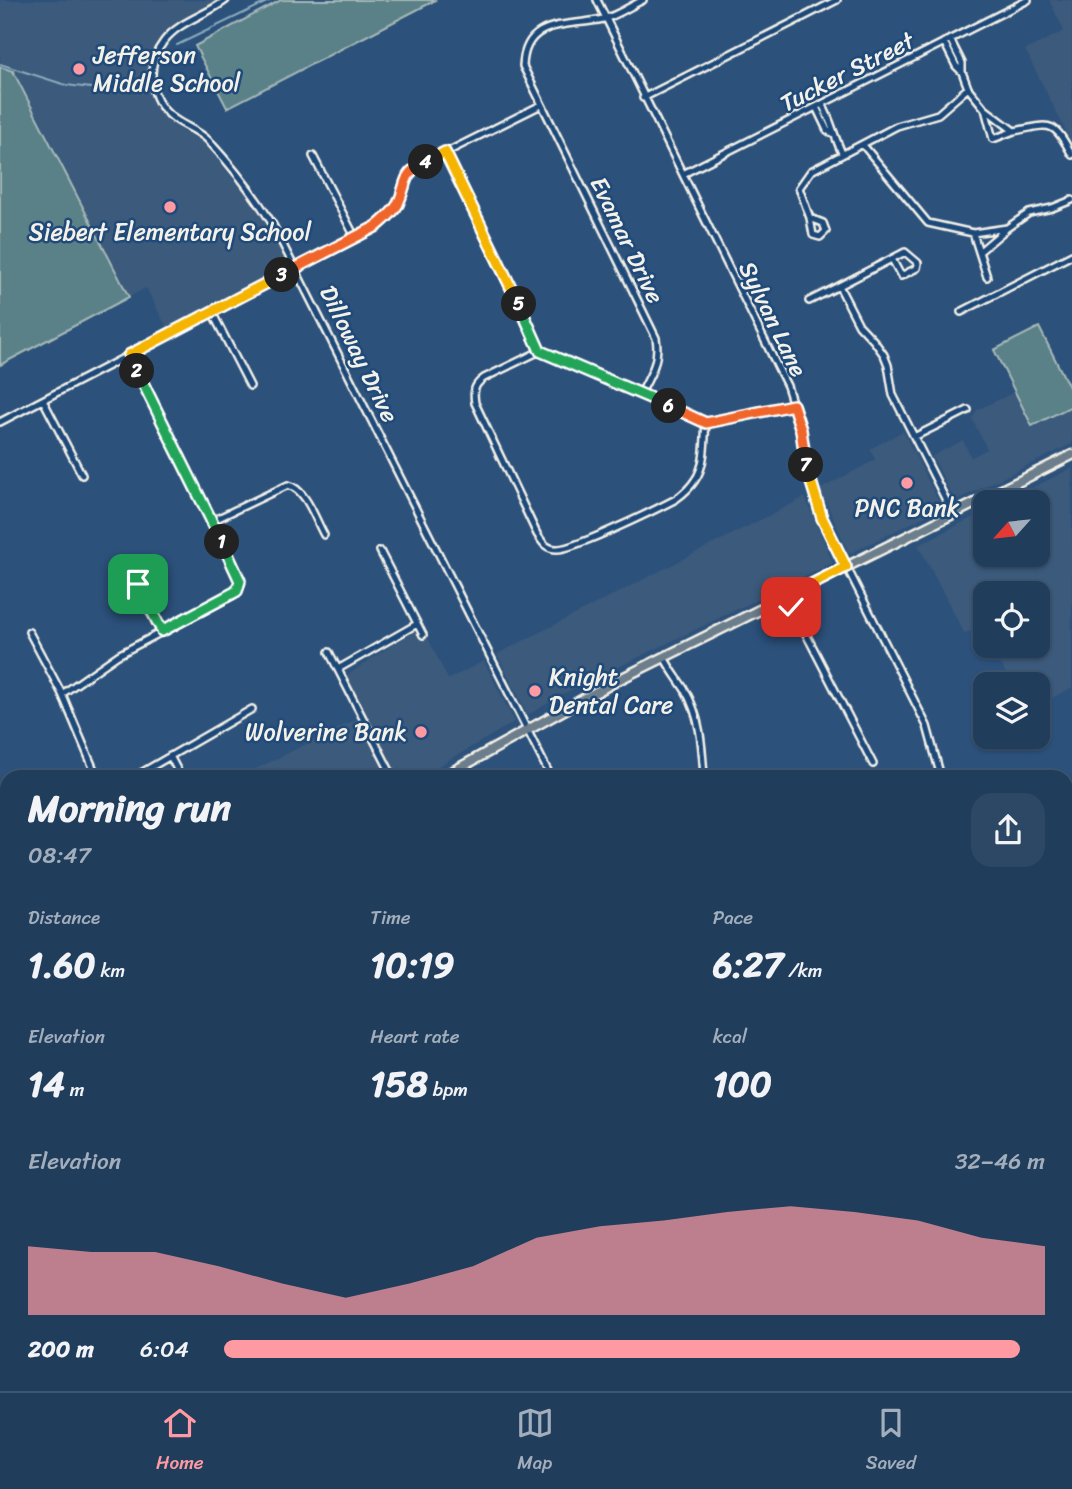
<!DOCTYPE html>
<meta charset="utf-8">
<style>
:root{--surface:#213d5c;--page:#2d4865;--text:#f1f3f6;--muted:#a2aebb;--line:#3e5672;--accent:#ff9aa2}
body{margin:0;font-family:Sriracha,sans-serif;background:var(--page);color:var(--text);height:100vh;display:flex;flex-direction:column;font-size:26px;white-space:nowrap}
*{box-sizing:border-box;margin:0}
p{font-size:23px;color:var(--muted)}
.icon{flex:none;width:38px;height:38px;fill:none;stroke:currentColor;stroke-width:2;stroke-linecap:round;stroke-linejoin:round}
.map{position:relative;flex:1;overflow:hidden}
.side{position:absolute;left:0px;top:770px;width:1073px;height:621px;display:flex;flex-direction:column;background:var(--surface);border-radius:21px 21px 0 0;box-shadow:0 2px 5px #0004,0 0 0 2px var(--line)}
.side>*{flex:none}
.needle{width:46px;rotate:243deg}
.fabs{position:absolute;left:973px;top:490px;display:grid;gap:14px}
.fabs a{display:grid;place-items:center;width:77px;height:77px;border-radius:14px;background:var(--surface);box-shadow:0 2px 5px #0004,0 0 0 2px var(--line);font-size:35px}
.pin{position:absolute;display:grid;place-items:center;width:60px;height:60px;color:#fff;margin:-30px;border-radius:14px;box-shadow:0 4px 10px #0006}
.km{position:absolute;width:35px;height:35px;margin:-18px;border-radius:50%;background:#222;color:#fff;font-size:19px;line-height:35px;text-align:center}
.round{display:grid;place-items:center;flex:none;width:74px;height:74px;border-radius:21px;background:var(--page)}
.overview{display:flex;align-items:center;justify-content:space-between;height:119px;padding:0 28px}
h1{font-size:38px;font-weight:800;line-height:52px}
.figures{display:grid;grid-template-columns:repeat(3,1fr);gap:10px;height:119px;padding:7px 28px}
.figures div{display:grid;align-content:center}
.figures b{font-size:35px;font-weight:800}
.figures small{font-size:19px;font-weight:400}
.figures p{font-size:19px}
.chart{height:196px;padding:14px 28px}
.chart p{display:flex;justify-content:space-between}
.chart svg{width:100%;height:126px;margin-top:7px;fill:var(--accent);opacity:.7}
ul{padding:0 28px;list-style:none;font-size:23px}
li{display:grid;grid-template-columns:112px 84px 1fr;align-items:center;height:52px}
li i{height:18px;border-radius:9px;background:var(--accent)}
.dock{display:flex;justify-content:space-around;align-items:center;height:98px;border-top:2px solid var(--line);background:var(--surface);font-size:19px;color:var(--muted)}
.dock a{display:grid;justify-items:center;gap:4px}
.dock .on{color:var(--accent)}
.map>svg:first-child{display:block}
.built{fill:#3b5a7c}
.green{fill:#5a8187;stroke:#a7b9b8;stroke-width:2}
.lines{fill:none;stroke-linecap:round;stroke-linejoin:round}
.stream{stroke:#8aaabb;stroke-width:2}
.street-casing{stroke:#f4f1e8;stroke-width:10}
.primary-casing{stroke:#f4f1e8;stroke-width:13}
.highway-casing{stroke:#f4f1e8;stroke-width:14}
.street{stroke:#1f4a7a;stroke-width:5}
.primary{stroke:#6c7d8b;stroke-width:8}
.highway{stroke:#6c7d8b;stroke-width:9}
.split-1-casing{stroke:#fff;stroke-width:14}
.split-2-casing{stroke:#fff;stroke-width:14}
.split-3-casing{stroke:#fff;stroke-width:14}
.split-4-casing{stroke:#fff;stroke-width:14}
.split-5-casing{stroke:#fff;stroke-width:14}
.split-6-casing{stroke:#fff;stroke-width:14}
.split-7-casing{stroke:#fff;stroke-width:14}
.split-8-casing{stroke:#fff;stroke-width:14}
.split-1{stroke:#22a559;stroke-width:9}
.split-2{stroke:#22a559;stroke-width:9}
.split-3{stroke:#f5b400;stroke-width:9}
.split-4{stroke:#f0652b;stroke-width:9}
.split-5{stroke:#f5b400;stroke-width:9}
.split-6{stroke:#22a559;stroke-width:9}
.split-7{stroke:#f0652b;stroke-width:9}
.split-8{stroke:#f5b400;stroke-width:9}
.poi-dot{fill:#ff9aa2;stroke:#1f4a7a;stroke-width:2.5}
.labels{text-anchor:middle;dominant-baseline:central;stroke-width:5;stroke-linejoin:round;paint-order:stroke}
.poi-label{font-size:24px;fill:#f4f1e8;stroke:#1f4a7a;text-anchor:start}
.street-label{font-size:24px;fill:#f4f1e8;stroke:#1f4a7a}
</style>
<div class="map">
<svg width="1072" height="1391" viewBox="0 0 1072 1391">
<rect width="100%" height="100%" fill="#2c517b"/>
<filter id="ink" filterUnits="userSpaceOnUse"><feTurbulence type="fractalNoise" baseFrequency=".0143" numOctaves="2"/><feDisplacementMap in="SourceGraphic" scale="14" xChannelSelector="R" yChannelSelector="G"/><feConvolveMatrix kernelMatrix="1 2 1 2 8 2 1 2 1" color-interpolation-filters="sRGB"/></filter>
<g filter="url(#ink)">
<path class="built" d="M0 0H221L171 28 163 35 150 58 149 87 157 107 165 116 179 129 201 140 246 193 265 221 288 264 287 268 168 330 146 288 129 297 13 71 0 67Z
M1049 0H1072V144L1025 50 1064 31Z
M1014 392 1032 426 1072 406V444L955 501 932 456 963 440 971 457 987 449 972 419 977 410Z
M903 431 942 508 849 554 820 489 875 460 870 449Z
M1072 468V688L1038 705V684H1011L992 646H1038V593H985V633L983 629 964 633 918 545 985 511V555H1038V502H1003Z
M805 497 833 563 565 693 530 714 527 713 497 654Z
M416 631 422 638 427 636 448 679 484 661 514 721 513 723 420 777H398L346 676 390 646Z
M359 718 388 777H239Z
M7 913V1012L0 1016V917Z
M0 1088 7 1102V1215L0 1193Z
M1072 1227V1391H924L921 1384H1066V1232Z
M69 1384H147L151 1391H73Z"/>
<path class="green" d="M281 0H436L227 108 195 46Z
M0 67 13 71 129 297 0 365Z
M1039 327 1072 393V406L1032 426 994 350Z"/>
<g class="lines">
<path class="stream" d="M177 45 271 0
M0 64 66 85 91 88"/>
<defs>
<path id="street" d="M226 0C207 15 179 21 164 41 146 64 148 99 172 117 183 126 198 130 208 140 232 166 255 195 273 225L551 777
M597 0 787 386 801 430 807 472 822 518 927 726 941 777
M950 39 962 63V72L968 88 985 109 1014 131C1051 124 1053 119 1072 155
M944 42 956 66 962 72
M643 98 837 0
M822 104C831 120 834 136 842 153
M816 107 827 130 834 135
M985 109 993 139 1014 131
M863 145 928 223 973 233 1007 228 1029 213 1052 208 1072 200
M445 152 540 351 706 423 793 405
M313 156 355 237
M683 174 1028 0
M810 218 823 223 826 231 820 237 813 235 810 218 799 188 811 171 897 126 938 114 968 88
M973 233 987 277
M979 252 1005 230
M892 259 901 276 917 268 918 263 905 252 839 286 859 325 874 341 884 355 888 365 893 395 953 514
M809 301 839 286
M212 312 250 386
M961 312 1072 255
M540 351 484 378C474 385 473 391 475 403L537 534C542 542 546 549 557 549 573 550 657 509 676 499 683 494 690 488 695 480 706 465 704 441 706 423
M641 393C651 374 660 360 656 338L523 66C525 18 567 27 603 19 617 16 630 6 643 0
M43 400 82 475
M0 422 378 226C385 220 393 214 397 205 404 192 402 179 413 169L541 105
M914 437 968 410
M212 521 288 485C306 489 315 519 324 535
M380 551 423 635
M138 585 162 631
M787 597 873 764
M29 632 62 694 97 777
M329 652 393 777
M664 657C670 669 678 679 685 690 701 718 702 746 704 777
M338 669 417 624
M62 694 118 655 232 595C240 589 242 584 238 575L129 355
M170 756 181 777
M134 777 252 709
M1066 814 1072 811
M0 843 7 841
M1066 979 1072 990
M1066 1004 1072 1000
M1066 1137 1072 1131
M289 1384 292 1391
M698 1384 702 1391
M865 1384 869 1391
M368 1391 381 1384
M498 1391 510 1384"/>
<path id="primary" d="M443 777 616 681 1072 455
M0 1030 7 1026
M0 1070 7 1085
M158 1384 161 1391"/>
<path id="highway" d="M0 1304 7 1318
M0 1347 7 1361
M19 1384 22 1391
M40 1384 44 1391"/>
</defs>
<use href="#street" class="street-casing"/>
<use href="#primary" class="primary-casing"/>
<use href="#highway" class="highway-casing"/>
<use href="#street" class="street"/>
<use href="#primary" class="primary"/>
<use href="#highway" class="highway"/>
</g>
</g>
<g class="lines" filter="url(#ink)">
<defs>
<path id="split-1" d="M138 584 162 631 237 591 240 581 222 542"/>
<path id="split-2" d="M137 371 222 542"/>
<path id="split-3" d="M137 371 129 355 282 275"/>
<path id="split-4" d="M282 275 377 226C385 219 393 213 398 204 408 182 401 174 426 162"/>
<path id="split-5" d="M426 162 445 152 519 304"/>
<path id="split-6" d="M519 304 540 351 669 406"/>
<path id="split-7" d="M669 406 706 423 793 405 801 430 806 465"/>
<path id="split-8" d="M791 607 787 597 846 567 822 518 806 465"/>
</defs>
<use href="#split-1" class="split-1-casing"/>
<use href="#split-2" class="split-2-casing"/>
<use href="#split-3" class="split-3-casing"/>
<use href="#split-4" class="split-4-casing"/>
<use href="#split-5" class="split-5-casing"/>
<use href="#split-6" class="split-6-casing"/>
<use href="#split-7" class="split-7-casing"/>
<use href="#split-8" class="split-8-casing"/>
<use href="#split-1" class="split-1"/>
<use href="#split-2" class="split-2"/>
<use href="#split-3" class="split-3"/>
<use href="#split-4" class="split-4"/>
<use href="#split-5" class="split-5"/>
<use href="#split-6" class="split-6"/>
<use href="#split-7" class="split-7"/>
<use href="#split-8" class="split-8"/>
</g>
<g class="poi-dot">
<circle cx="79" cy="69" r="7"/>
<circle cx="170" cy="207" r="7"/>
<circle cx="907" cy="483" r="7"/>
<circle cx="535" cy="691" r="7"/>
<circle cx="421" cy="732" r="7"/>
</g>
<g class="labels">
<g class="poi-label">
<text x="93" y="55">Jefferson<tspan x="93" dy="28">Middle School</tspan></text>
<text x="170" y="232" text-anchor="middle">Siebert Elementary School</text>
<text x="907" y="508" text-anchor="middle">PNC Bank</text>
<text x="549" y="677">Knight<tspan x="549" dy="28">Dental Care</tspan></text>
<text x="407" y="732" text-anchor="end">Wolverine Bank</text>
</g>
<g class="street-label">
<text transform="translate(847 72) rotate(-27)">Tucker Street</text>
<text transform="translate(627 240) rotate(64)">Evamar Drive</text>
<text transform="translate(773 319) rotate(64)">Sylvan Lane</text>
<text transform="translate(359 354) rotate(64)">Dilloway Drive</text>
</g>
</g>
</svg>
<div class="fabs">
<a><svg class="needle" viewBox="-14 -14 28 28"><path d="M0-13l5 13h-10z" fill="#e53935"/><path d="M0 13l5-13h-10z" fill="#a2aebb"/></svg></a>
<a><svg class="icon" aria-label="locate" viewBox="0 0 24 24"><circle cx="12" cy="12" r="6"/><path d="M12 2v4M12 18v4M2 12h4M18 12h4"/></svg></a>
<a><svg class="icon" aria-label="layers" viewBox="0 0 24 24"><path d="M12 4l9 5-9 5-9-5zM3 14l9 5 9-5"/></svg></a>
</div>
<div class="pin" style="left:138px;top:584px;background:#1e9e55"><svg class="icon" aria-label="arrive" viewBox="0 0 24 24"><path d="M6 21V4h12l-3 4 3 4H6"/></svg></div>
<div class="pin" style="left:791px;top:607px;background:#d93025"><svg class="icon" aria-label="check" viewBox="0 0 24 24"><path d="M5 12l5 5 9-10"/></svg></div>
<b class="km" style="left:222px;top:542px">1</b>
<b class="km" style="left:137px;top:371px">2</b>
<b class="km" style="left:282px;top:275px">3</b>
<b class="km" style="left:426px;top:162px">4</b>
<b class="km" style="left:519px;top:304px">5</b>
<b class="km" style="left:669px;top:406px">6</b>
<b class="km" style="left:806px;top:465px">7</b>
<section class="side">
<div class="overview"><div><h1>Morning run</h1><p>08:47</p></div><a class="round"><svg class="icon" aria-label="share" viewBox="0 0 24 24"><path d="M12 15V3M7 8l5-5 5 5M5 13v7h14v-7"/></svg></a></div>
<div class="figures">
<div><p>Distance</p><b>1.60<small> km</small></b></div>
<div><p>Time</p><b>10:19</b></div>
<div><p>Pace</p><b>6:27<small> /km</small></b></div>
</div>
<div class="figures">
<div><p>Elevation</p><b>14<small> m</small></b></div>
<div><p>Heart rate</p><b>158<small> bpm</small></b></div>
<div><p>kcal</p><b>100</b></div>
</div>
<div class="chart"><p><span>Elevation</span>32–46 m</p>
<svg viewBox="0 0 160 44" preserveAspectRatio="none"><path d="M0 44V20L10 22L20 22L30 27L40 33L50 38L60 33L70 27L80 17L90 13L100 11L110 8L120 6L130 8L140 11L150 17L160 20V44z"/></svg>
</div>
<ul>
<li><b>200 m</b>6:04<i style="width:97%"></i></li>
</ul>
</section>
</div>
<nav class="dock">
<a class="on"><svg class="icon" aria-label="home" viewBox="0 0 24 24"><path d="M3 11l9-7 9 7M6 9v11h12V9"/></svg>Home</a>
<a><svg class="icon" aria-label="map" viewBox="0 0 24 24"><path d="M3 6l6-2 6 2 6-2v14l-6 2-6-2-6 2zM9 4v14M15 6v14"/></svg>Map</a>
<a><svg class="icon" aria-label="saved" viewBox="0 0 24 24"><path d="M7 4h10v16l-5-4-5 4z"/></svg>Saved</a>
</nav>
